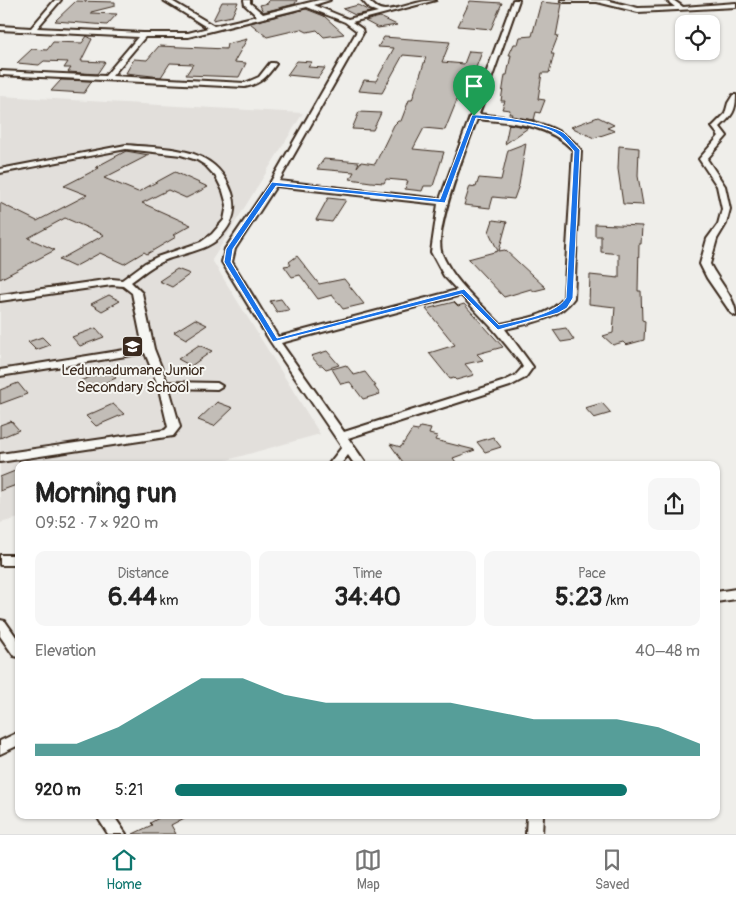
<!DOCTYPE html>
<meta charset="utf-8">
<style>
:root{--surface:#fff;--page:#f6f6f6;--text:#222;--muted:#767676;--line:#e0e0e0;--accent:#0f766e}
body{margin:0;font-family:Pangolin,sans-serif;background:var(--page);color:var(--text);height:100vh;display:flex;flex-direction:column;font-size:19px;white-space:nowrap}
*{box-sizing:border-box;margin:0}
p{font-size:16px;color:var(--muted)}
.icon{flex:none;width:28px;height:28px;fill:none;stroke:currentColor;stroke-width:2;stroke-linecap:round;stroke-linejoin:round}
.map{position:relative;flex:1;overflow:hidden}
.panel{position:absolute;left:15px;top:461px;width:705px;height:358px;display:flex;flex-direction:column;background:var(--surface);border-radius:10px;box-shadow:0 1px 4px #0004}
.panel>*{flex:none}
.controls{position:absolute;left:675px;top:15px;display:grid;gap:10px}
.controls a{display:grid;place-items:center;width:45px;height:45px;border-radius:10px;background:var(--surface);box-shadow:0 1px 4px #0004;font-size:25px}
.pin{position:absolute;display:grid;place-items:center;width:42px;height:42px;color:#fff;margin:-51px -21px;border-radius:50% 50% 50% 0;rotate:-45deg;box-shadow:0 0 5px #0007}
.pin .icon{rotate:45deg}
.round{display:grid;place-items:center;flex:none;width:52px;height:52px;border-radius:10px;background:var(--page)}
.headline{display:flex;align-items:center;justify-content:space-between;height:85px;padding:0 20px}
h1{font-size:28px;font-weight:700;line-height:38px}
.metrics{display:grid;grid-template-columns:repeat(3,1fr);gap:8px;height:85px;padding:5px 20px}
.metrics div{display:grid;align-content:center;border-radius:10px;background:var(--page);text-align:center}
.metrics b{font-size:25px;font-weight:700}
.metrics small{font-size:14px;font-weight:400}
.metrics p{font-size:14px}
.chart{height:140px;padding:10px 20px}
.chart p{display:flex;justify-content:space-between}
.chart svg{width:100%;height:90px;margin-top:5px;fill:var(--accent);opacity:.7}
ul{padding:0 20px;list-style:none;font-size:16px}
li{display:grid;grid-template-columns:80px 60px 1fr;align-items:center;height:38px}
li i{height:12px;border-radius:6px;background:var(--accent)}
.tab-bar{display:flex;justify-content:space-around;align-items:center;height:70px;border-top:1px solid var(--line);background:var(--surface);font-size:14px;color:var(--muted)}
.tab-bar a{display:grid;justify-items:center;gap:2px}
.tab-bar .on{color:var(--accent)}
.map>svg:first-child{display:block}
.built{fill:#e2dfdb}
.building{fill:#c2bdb7;stroke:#3b2a1e}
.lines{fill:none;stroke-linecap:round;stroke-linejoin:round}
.street-casing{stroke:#3b2a1e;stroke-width:4}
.street{fill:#f6f6f2;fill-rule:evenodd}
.route{fill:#1a73e8;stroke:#fff;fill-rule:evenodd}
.labels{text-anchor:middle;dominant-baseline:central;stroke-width:4;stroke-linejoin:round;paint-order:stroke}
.poi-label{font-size:15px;fill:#3b2a1e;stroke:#f6f6f2}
</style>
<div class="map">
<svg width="736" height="834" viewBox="0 0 736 834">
<rect width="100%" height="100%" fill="#efeeea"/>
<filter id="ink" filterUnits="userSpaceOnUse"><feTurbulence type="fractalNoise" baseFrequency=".02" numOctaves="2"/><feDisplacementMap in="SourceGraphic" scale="10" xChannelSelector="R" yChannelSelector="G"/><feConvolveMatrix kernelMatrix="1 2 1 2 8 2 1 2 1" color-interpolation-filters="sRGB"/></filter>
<g filter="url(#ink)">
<path class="built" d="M0 96 303 113 212 260 320 434 209 465H19V518L0 523Z"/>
<path class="building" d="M269 0H297L295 4 263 12 260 5 268 3Z
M76 1 115 2V6L91 12V13L117 14 107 25 55 21Z
M470 1 502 3 491 29 458 26Z
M222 2H238L232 16 213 20Z
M541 2 562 4 556 36H558L551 54H554L549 73H542L538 99 545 100 540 113 536 112 534 120 511 116 512 114H509L510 110 502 109 505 101H501L505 75H507L511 55H509L514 44H518L520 37 532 36Z
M358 5 371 12 355 15 343 9Z
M306 9 324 16 344 34 324 37 317 30 307 32 301 29 267 37 250 23Z
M380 17 397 25 378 28 365 21Z
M87 36 92 39 81 61 105 62 97 74 68 72 71 68H64L68 62 44 61 39 65 17 63 32 49 47 50 53 42 82 43Z
M384 37 450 42 442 62 464 64 469 51 482 52 475 70H469L445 130 424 128 413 149 444 152 433 186H424L422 191 405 189 408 181 386 179 384 183 371 182 350 179 354 172 317 169 324 159 359 162 357 167 361 162 375 164 394 125 398 121H401L409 100H412L426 57 403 55 382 93 359 91 364 80 376 81 394 48 378 47Z
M247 39 234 62 246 63 239 77 186 75 193 64 170 63 161 77 126 73 134 59 147 60 159 46 226 49 227 44Z
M297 61 312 62 308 67 325 68 318 78 287 75Z
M61 80 92 81 84 93 51 91Z
M359 112 381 113 373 130 352 129Z
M598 117 614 125 607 128 615 131 594 138 571 127Z
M509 124 528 128 505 144Z
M526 143 519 185 514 199 493 197 490 208 464 205 470 186 476 187 479 178 501 180 508 150Z
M619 146 639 148 638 176 643 205 623 204 618 169Z
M126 151 149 155 104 178 138 192 175 172 208 187 186 198 168 190 142 203 191 225 173 235 176 237 147 254 144 252 124 264 100 253 74 267 59 260 104 235 65 218 28 238 55 250 0 279V203L37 221 87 195 64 186 99 168 96 167Z
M328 198 346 200 332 222 316 220Z
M493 220 507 222 499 251 505 250 546 288 534 291 531 289 504 297 468 259 498 251 489 232Z
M595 224 642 226 641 244H639L638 291H641L642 320 645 321 644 340 626 345 623 342 613 345 603 336 613 333 615 307 589 304 590 275 619 278V254L601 252V236H595Z
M297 256 319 284 344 279 364 304 343 309 332 295 318 299 300 275 292 277 284 266 291 265 289 262Z
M177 269 190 274 172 287 159 281Z
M109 295 120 301 102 311 91 304Z
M281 299 289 310 277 312 270 301Z
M454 302 458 306 464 304 503 347 477 354 483 360 465 364 474 375 456 380 454 378 450 379 429 353 455 345 426 309Z
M195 319 207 325 186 339 174 332Z
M96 328 104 337 80 346 72 337Z
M566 328 574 340 561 342 553 330Z
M42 337 50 345 36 350 28 342Z
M199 345 212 351 191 366 178 359Z
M327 351 339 365 326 369 322 365H319L311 356Z
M346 365 354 375 365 372 376 386H374L380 394 363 399 350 382 341 384 332 369Z
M108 370 116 378 88 390 80 381Z
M18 383 27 394 0 404V390Z
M217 402 233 408 214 426 198 420Z
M602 403 611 413 594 418 585 408Z
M113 404 124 414 96 426 86 416Z
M11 421 19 430 0 438V425Z
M420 427 431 429 429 434 437 436 435 440 475 450 453 458 458 465H405L390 444 401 447 412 430 418 431Z
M493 437 501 447 485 452 477 442Z
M15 471 19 476V484L0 491V477Z
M164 815H190L171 825 176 834H133L152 825 150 823Z"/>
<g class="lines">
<defs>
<path id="street" d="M55 0H61L37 28 143 33H188L208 28 163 0H170L214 26 257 16 245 5 244 0H250V3L263 14 319 0H330L314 5 348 19 378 12 370 9 362 0H368C373 5 378 10 385 10 399 10 418 0 436 0L352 22 362 29 363 33 279 181 440 199 513 0H519L479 114C515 119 556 119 581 150L574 298C558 320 530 323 505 329L533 367 525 378 510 386 348 438 367 465H355L348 455 340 465H328L342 447 270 341 222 262 225 249 270 183 357 31 345 22 307 7 188 37H145L112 76 245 83 259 77 270 63H274L276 64C267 77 260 84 245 87L0 75V71L105 76 138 37 0 30V26L31 28ZM477 119C512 123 547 123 573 150L564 298C549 317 522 319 500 324 480 303 454 282 442 254 432 233 468 143 477 119ZM276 186 438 204 431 252 444 276 457 290 278 337 232 262 235 249ZM461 295 494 330 520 362 523 367 515 376 502 382 344 432 281 343Z
M561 0H606L638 8 675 7 666 0H673L683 7 736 3V7L638 12 597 2H564Z
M733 95H736C736 111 732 116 720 127L727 136 707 159 725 186 730 209 726 224 717 239 710 264C718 281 736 298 736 316L731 313 707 278 700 264 707 239 718 224 722 209 717 186 699 159 719 136 712 127 725 114 728 103Z
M126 145C168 149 216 145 232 193 238 211 232 225 219 238 204 252 181 253 163 261 151 266 141 275 131 282L142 293 154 349 167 382 217 383 222 386 217 389 169 388 180 427 173 436 0 462V454L165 430 168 427 158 385 145 353 0 376V370L143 347 132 293 123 286 112 285 0 301V295L112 279 122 280 145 263 157 257 201 242 212 234 224 220 227 205 223 191 216 177 205 165 197 160 181 155 126 149 0 173V169Z
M0 555H19V565H0Z
M736 589V599L716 602V592Z
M0 620 5 621 19 641V657L14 656 0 636Z
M19 732V745L0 754V741Z
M96 815H113L126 834H108Z
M527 815H543L542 834H526Z"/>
</defs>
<use href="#street" class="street-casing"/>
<use href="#street" class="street"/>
</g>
</g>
<path class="route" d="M472 115C489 114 550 123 564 133 569 137 575 145 580 150L573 298 567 308 558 313 498 330 462 294 273 342 224 262 226 249 272 182 440 199ZM476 118C498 121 543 122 560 136 565 140 569 146 574 151L566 298C555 315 519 320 499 325L464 289 277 338 231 262 233 249 276 186 445 203Z"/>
<defs>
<symbol id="school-square" viewBox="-11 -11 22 22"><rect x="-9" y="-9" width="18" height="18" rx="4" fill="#3b2a1e" stroke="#f6f6f2"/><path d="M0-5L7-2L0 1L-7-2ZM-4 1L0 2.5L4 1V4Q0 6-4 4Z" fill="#fff"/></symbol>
</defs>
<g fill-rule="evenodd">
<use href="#school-square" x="120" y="334" width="25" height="25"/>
</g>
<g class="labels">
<g class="poi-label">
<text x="133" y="370">Ledumadumane Junior<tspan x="133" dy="17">Secondary School</tspan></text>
</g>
</g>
</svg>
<div class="controls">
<a><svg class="icon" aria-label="locate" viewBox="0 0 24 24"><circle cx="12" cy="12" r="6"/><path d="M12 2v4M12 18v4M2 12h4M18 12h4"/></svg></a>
</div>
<div class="pin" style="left:474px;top:116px;background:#1e9e55"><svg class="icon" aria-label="arrive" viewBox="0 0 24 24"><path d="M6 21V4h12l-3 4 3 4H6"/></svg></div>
<section class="panel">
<div class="headline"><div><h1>Morning run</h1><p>09:52 · 7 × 920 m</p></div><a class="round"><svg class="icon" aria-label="share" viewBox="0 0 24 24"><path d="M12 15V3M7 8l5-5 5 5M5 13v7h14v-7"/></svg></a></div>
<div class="metrics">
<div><p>Distance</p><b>6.44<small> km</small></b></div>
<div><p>Time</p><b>34:40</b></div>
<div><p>Pace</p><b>5:23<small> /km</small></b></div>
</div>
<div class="chart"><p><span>Elevation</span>40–48 m</p>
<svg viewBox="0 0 160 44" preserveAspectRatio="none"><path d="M0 44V38L10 38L20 30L30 18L40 6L50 6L60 14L70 18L80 18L90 18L100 18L110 22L120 26L130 26L140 26L150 30L160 38V44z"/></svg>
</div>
<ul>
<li><b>920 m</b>5:21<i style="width:86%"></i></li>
</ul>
</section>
</div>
<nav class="tab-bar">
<a class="on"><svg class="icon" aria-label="home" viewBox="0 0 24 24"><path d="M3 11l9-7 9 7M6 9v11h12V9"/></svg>Home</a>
<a><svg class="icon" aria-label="map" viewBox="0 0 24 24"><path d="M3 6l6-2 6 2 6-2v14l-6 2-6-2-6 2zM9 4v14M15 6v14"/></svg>Map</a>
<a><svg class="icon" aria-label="saved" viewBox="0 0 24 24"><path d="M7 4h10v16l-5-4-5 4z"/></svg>Saved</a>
</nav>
